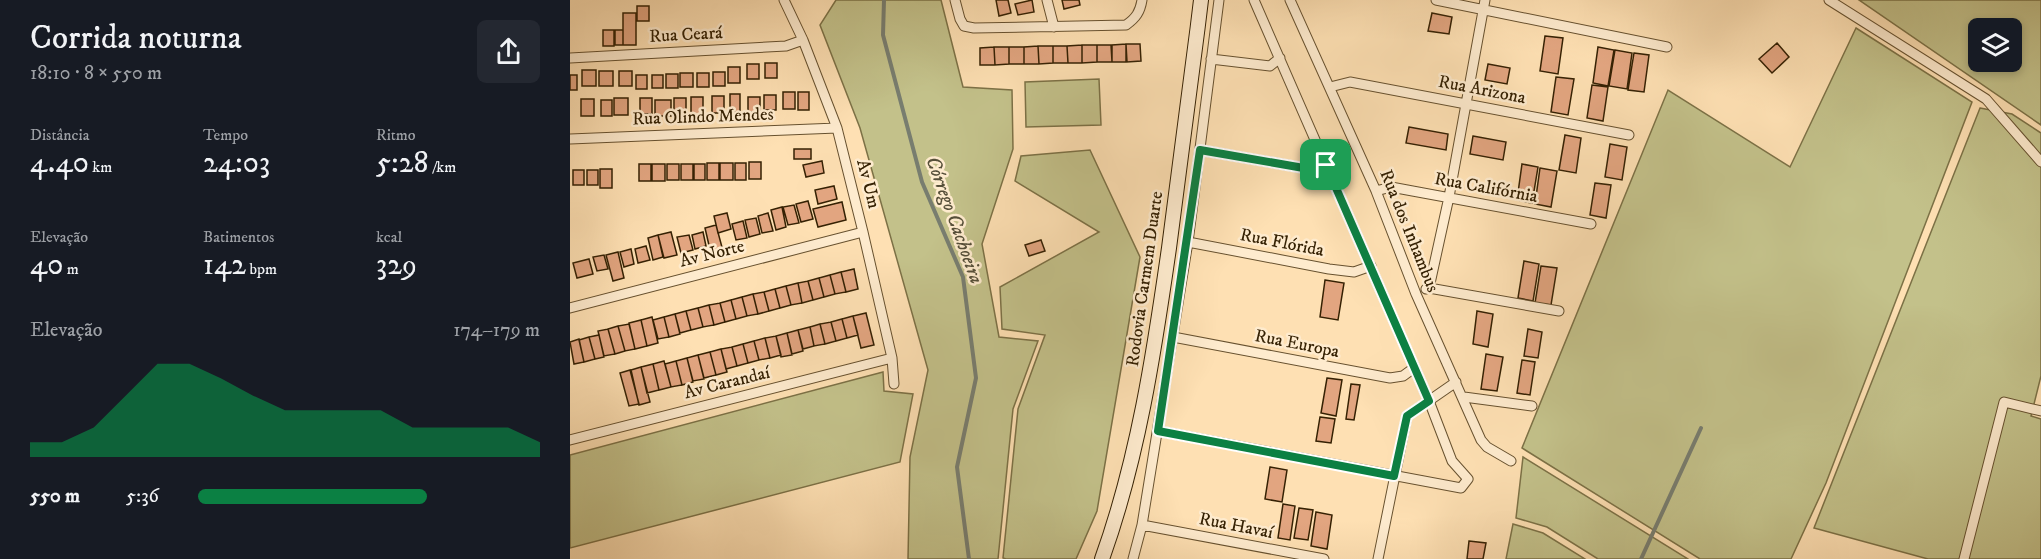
<!DOCTYPE html>
<html lang="pt">
<meta charset="utf-8">
<style>
:root{--surface:#171b24;--page:#242831;--text:#f1f3f6;--muted:#9ea1a6;--accent:#0b8043}
body{margin:0;font-family:"IM FELL DW Pica",serif;background:var(--page);color:var(--text);height:100vh;display:flex;flex-direction:column;font-size:22px;white-space:nowrap}
*{box-sizing:border-box;margin:0}
p{font-size:20px;color:var(--muted)}
.icon{flex:none;width:33px;height:33px;fill:none;stroke:currentColor;stroke-width:2;stroke-linecap:round;stroke-linejoin:round}
.map{position:relative;flex:1;overflow:hidden}
.panel{display:flex;flex-direction:column;background:var(--surface);width:570px}
.panel>*{flex:none}
.tools{position:absolute;left:1398px;top:18px;display:grid;gap:12px}
.tools a{display:grid;place-items:center;width:54px;height:54px;border-radius:9px;background:var(--surface);box-shadow:0 3px 9px #0003;font-size:30px}
.pin{position:absolute;display:grid;place-items:center;width:51px;height:51px;color:#fff;margin:-26px;border-radius:12px;box-shadow:0 3px 9px #0006}
.round{display:grid;place-items:center;flex:none;width:63px;height:63px;border-radius:9px;background:var(--page)}
.headline{display:flex;align-items:center;justify-content:space-between;height:102px;padding:0 30px}
h1{font-size:33px;font-weight:600;line-height:45px}
.figures{display:grid;grid-template-columns:repeat(3,1fr);gap:9px;height:102px;padding:6px 30px}
.figures div{display:grid;align-content:center}
.figures b{font-size:30px;font-weight:600}
.figures small{font-size:16px;font-weight:400}
.figures p{font-size:16px}
.chart{height:168px;padding:12px 30px}
.chart p{display:flex;justify-content:space-between}
.chart svg{width:100%;height:108px;margin-top:6px;fill:var(--accent);opacity:.7}
ul{padding:0 30px;list-style:none;font-size:20px}
li{display:grid;grid-template-columns:96px 72px 1fr;align-items:center;height:45px}
li i{height:15px;border-radius:8px;background:var(--accent)}
main{display:flex;flex:1;min-height:0}
.map>svg:first-child{display:block}
.green{fill:#c3c18a;stroke:#7c7146;stroke-width:1.5;fill-rule:evenodd}
.lines{fill:none;stroke-linecap:round;stroke-linejoin:round}
.stream{stroke:#787d6f;stroke-width:4}
.building{fill:#e2a580;stroke:#352103;stroke-width:1.5}
.street-casing{stroke:#67512f;stroke-width:11}
.secondary-casing{stroke:#352103;stroke-width:16}
.street{stroke:#feebce;stroke-width:9}
.secondary{stroke:#feebce;stroke-width:14}
.route-casing{stroke:#fff;stroke-width:12}
.route{stroke:#0b8043;stroke-width:8}
.labels{text-anchor:middle;dominant-baseline:central;stroke-width:5;stroke-linejoin:round;paint-order:stroke}
.street-label{font-size:18px;fill:#352103;stroke:#feebce}
.water-label{font-size:20px;font-style:italic;fill:#564f39;stroke:#feebce}
</style>
<main>
<section class="panel">
<div class="headline"><div><h1>Corrida noturna</h1><p>18:10 · 8 × 550 m</p></div><a class="round"><svg class="icon" aria-label="share" viewBox="0 0 24 24"><path d="M12 15V3M7 8l5-5 5 5M5 13v7h14v-7"/></svg></a></div>
<div class="figures">
<div><p>Distância</p><b>4.40<small> km</small></b></div>
<div><p>Tempo</p><b>24:03</b></div>
<div><p>Ritmo</p><b>5:28<small> /km</small></b></div>
</div>
<div class="figures">
<div><p>Elevação</p><b>40<small> m</small></b></div>
<div><p>Batimentos</p><b>142<small> bpm</small></b></div>
<div><p>kcal</p><b>329</b></div>
</div>
<div class="chart"><p><span>Elevação</span>174–179 m</p>
<svg viewBox="0 0 160 44" preserveAspectRatio="none"><path d="M0 44V38L10 38L20 32L30 19L40 6L50 6L60 12L70 19L80 25L90 25L100 25L110 25L120 32L130 32L140 32L150 32L160 38V44z"/></svg>
</div>
<ul>
<li><b>550 m</b>5:36<i style="width:67%"></i></li>
</ul>
</section>
<div class="map">
<svg width="1471" height="559" viewBox="0 0 1471 559">
<rect width="100%" height="100%" fill="#fee0b3"/>
<filter id="stains"><feTurbulence type="fractalNoise" baseFrequency=".00333" numOctaves="4"/><feColorMatrix values="0 0 0 0 .2 0 0 0 0 .09 0 0 0 0 .02 0 0 0 .5 -.17"/></filter>
<radialGradient id="worn" r=".72"><stop offset=".6" stop-color="#630" stop-opacity="0"/><stop offset="1" stop-color="#630" stop-opacity=".3"/></radialGradient>
<path class="green" d="M266 0H371L393 87 442 90 443 149 412 244 429 337 468 341 443 409 428 559H338L340 457 358 370 290 128 250 25Z
M1289 0H1471V125ZM1408 28H1442V62H1408Z
M1286 28 1402 102 1256 483 1221 559H1130L952 448 1098 90 1220 167Z
M529 79 531 125 456 127 455 82Z
M1410 108 1442 114 1471 133V376L1461 416 1471 419V559H1358L1244 528Z
M520 150 570 257 527 511 506 559H436L433 558 448 409 475 335 432 329 430 287 529 232 445 181 451 156Z
M313 372 314 391 343 394 330 462 0 548V455Z
M953 457 1118 559H1028L977 527 946 518Z
M943 524 973 533 1015 559H936Z"/>
<g class="lines">
<path class="stream" d="M314 0 313 35 352 182 393 277 406 378 387 467 399 559
M1071 559 1131 428"/>
</g>
<path class="building" d="M426 0H438L441 13 429 16Z
M462 0 464 12 448 15 445 4Z
M492 0H509L510 5 494 9Z
M67 6H79V21H67Z
M53 13H66V45H53Z
M862 13 882 17 879 34 858 31Z
M33 30H44V46H33Z
M45 30H53V45H45Z
M975 36 993 38 988 74 970 71Z
M1207 43 1219 57 1202 73 1189 59Z
M556 44H570L571 61 557 62Z
M556 44V62H542V45Z
M512 45H527V62L512 63Z
M512 45V63H498L497 46Z
M527 45H541L542 62H527Z
M468 46H483V63L469 64Z
M468 46 469 64H454V47Z
M483 46H497L498 63H483Z
M424 47H439V64L425 65Z
M424 47 425 65H410V48Z
M439 47H454V64H439Z
M1028 47 1044 50 1038 86 1023 83Z
M1045 50 1062 53 1057 89 1039 86Z
M1064 53 1079 55 1074 92 1058 90Z
M195 63H207V78H195Z
M177 64H189V79H177Z
M918 64 940 68 937 84 915 80Z
M158 67H170V83H158Z
M12 70H26V86H12Z
M29 71H43V86H29Z
M49 71H62V86H49Z
M143 72H155V86H143Z
M110 73H123V87H110Z
M127 73H139V87H127Z
M96 74H108V88H96Z
M0 75H7V90H0Z
M66 75H77V89H66Z
M82 75H93V88H82Z
M986 77 1004 79 998 115 981 112Z
M1022 85 1038 87 1033 121 1017 118Z
M213 92H225V109H213Z
M228 92H239V110H228Z
M160 94H170V112H160Z
M194 95H206V110H194Z
M142 96H154V113H142Z
M121 97H133V115H121Z
M178 97H190V112H178Z
M44 98H58V115H44Z
M70 98H82V114H70Z
M104 98H116V114H104Z
M11 99H24V116H11Z
M31 100H42V116H31Z
M85 100H101V116H85Z
M839 127 878 134 876 150 836 143Z
M995 135 1011 138 1006 173 989 170Z
M903 136 936 142 933 160 900 154Z
M1040 144 1057 147 1052 180 1035 177Z
M224 149H241V159H224Z
M252 161 254 173 236 177 233 165Z
M179 162H191V179H179Z
M137 163H149V180H137Z
M150 163H163V180H150Z
M165 163H176V180H165Z
M69 164H81V181H69Z
M82 164H95V181H82Z
M97 164H109V180H97Z
M111 164H123V180H111Z
M124 164H135V180H124Z
M952 164 968 167 962 203 947 200Z
M970 168 987 171 981 207 965 204Z
M30 169H42V188H30Z
M3 170H14V185H3Z
M17 170H28V185H17Z
M1025 183 1041 185 1036 218 1020 215Z
M264 186 267 199 248 204 245 190Z
M238 201 243 219 231 222 226 204Z
M272 202 276 220 248 227 243 209Z
M224 205 229 223 218 225 213 207Z
M212 207 216 227 206 230 201 210Z
M157 213 161 229 148 233 144 216Z
M198 213 203 231 192 233 188 216Z
M186 218 190 234 179 237 175 220Z
M173 221 177 238 166 240 162 224Z
M146 225 153 251 141 254 135 228Z
M101 232 107 255 94 258 88 235Z
M133 232 136 246 125 249 122 235Z
M88 235 93 257 83 260 78 238Z
M119 235 123 250 111 253 107 237Z
M471 240 475 251 459 256 455 245Z
M76 246 80 260 68 263 65 249Z
M61 249 64 264 54 267 50 252Z
M48 252 54 278 43 281 36 255Z
M34 255 38 269 27 271 23 257Z
M19 259 23 274 7 278 3 263Z
M954 261 969 264 963 301 948 298Z
M971 266 987 268 981 305 965 303Z
M284 269 288 289 276 292 271 272Z
M271 272 276 292 265 294 260 275Z
M260 275 265 294 254 297 249 278Z
M249 278 254 297 243 300 238 281Z
M755 280 774 283 768 320 750 317Z
M238 281 243 300 232 303 228 283Z
M228 283 232 303 221 305 216 286Z
M216 286 221 305 210 308 205 289Z
M205 289 210 308 199 311 194 292Z
M194 292 199 311 188 314 183 294Z
M183 294 188 314 177 316 172 297Z
M172 297 177 316 166 319 161 300Z
M161 300 166 319 155 322 150 303Z
M150 303 155 322 144 325 139 305Z
M139 305 144 325 133 327 128 308Z
M128 308 133 327 121 330 116 311Z
M116 311 121 330 110 333 105 314Z
M907 311 923 314 918 347 903 344Z
M296 313 304 345 291 348 283 316Z
M105 314 110 334 99 337 94 317Z
M283 316 288 335 277 338 272 319Z
M82 317 88 343 77 346 71 320Z
M94 317 99 337 88 339 83 320Z
M272 319 277 338 266 341 261 322Z
M71 320 77 346 65 349 59 323Z
M261 322 266 341 255 344 250 324Z
M59 324 65 349 55 351 48 326Z
M250 324 255 344 244 346 240 327Z
M48 326 55 351 45 354 38 329Z
M240 327 244 346 233 349 228 330Z
M38 329 45 354 34 356 28 331Z
M958 329 972 332 968 358 954 356Z
M228 330 233 351 222 354 217 333Z
M217 333 222 355 211 357 206 336Z
M29 335 34 357 25 359 19 337Z
M206 336 211 355 200 358 195 338Z
M19 337 25 359 14 362 9 340Z
M195 338 200 358 189 360 184 341Z
M9 339 14 362 4 364 0 342Z
M184 341 189 360 178 363 173 344Z
M173 344 178 363 167 366 162 347Z
M162 347 167 366 156 369 151 349Z
M151 349 157 372 146 375 140 352Z
M140 352 146 375 134 378 128 355Z
M916 354 933 357 927 391 911 389Z
M128 355 134 379 123 381 117 358Z
M117 358 123 382 112 385 106 361Z
M952 360 965 362 960 395 947 393Z
M94 361 101 387 89 390 83 364Z
M106 361 112 385 101 387 95 364Z
M83 364 89 390 77 393 71 367Z
M71 367 80 402 69 405 61 370Z
M60 370 69 404 59 406 50 373Z
M757 378 772 380 766 416 751 413Z
M781 384 790 385 784 420 776 419Z
M750 417 765 419 761 443 746 441Z
M700 467 717 470 712 502 695 499Z
M713 504 725 506 720 540 708 538Z
M729 508 743 510 738 540 724 538Z
M746 512 762 515 757 549 741 546Z
M899 541 916 543 913 559H897Z"/>
<g class="lines">
<defs>
<path id="street" d="M214 0 233 40 267 128 293 232 322 358 324 384
M385 0 390 19 394 26 404 28 556 25C566 18 570 12 572 0
M477 0 484 27
M720 0 806 191 846 294 911 440 917 447 941 461
M866 0 1097 47
M1259 0 1416 99 1471 162
M0 58 216 46 233 40
M641 59 700 66 710 58
M760 87 780 82 1059 135
M0 139 267 128
M630 150 745 170 756 165
M806 191 821 187 1021 224
M618 242 759 269 784 272 801 266
M859 288 879 197 915 0
M856 289 859 288 989 311
M0 308 293 232
M603 337 820 378 833 376 844 368
M894 397 962 406
M588 431 891 488 898 479 882 461 859 401 684 0
M0 440 322 358
M572 525 754 559
M563 559 572 525 618 242 649 0
M808 559 837 416 886 382
M1394 559 1434 402 1471 411"/>
<path id="secondary" d="M532 559C568 459 584 353 599 248 610 166 621 83 631 0"/>
</defs>
<use href="#street" class="street-casing"/>
<use href="#secondary" class="secondary-casing"/>
<use href="#street" class="street"/>
<use href="#secondary" class="secondary"/>
</g>
<g class="lines">
<defs>
<path id="route" d="M630 150 745 170 756 165 859 401 837 416 824 476 588 431Z"/>
</defs>
<use href="#route" class="route-casing"/>
<use href="#route" class="route"/>
</g>
<g class="labels">
<g class="street-label">
<text transform="translate(116 35) rotate(-3)">Rua Ceará</text>
<text transform="translate(912 90) rotate(11)">Rua Arizona</text>
<text transform="translate(133 117) rotate(-2)">Rua Olindo Mendes</text>
<text transform="translate(298 184) rotate(76)">Av Um</text>
<text transform="translate(916 188) rotate(10)">Rua Califórnia</text>
<text transform="translate(839 231) rotate(68)">Rua dos Inhambus</text>
<text transform="translate(712 243) rotate(11)">Rua Flórida</text>
<text transform="translate(142 254) rotate(-14)">Av Norte</text>
<text transform="translate(575 279) rotate(-82)">Rodovia Carmem Duarte</text>
<text transform="translate(727 344) rotate(11)">Rua Europa</text>
<text transform="translate(157 383) rotate(-14)">Av Carandaí</text>
<text transform="translate(666 526) rotate(11)">Rua Havaí</text>
</g>
<g class="water-label">
<text transform="translate(384 220) rotate(70)">Córrego Cachoeira</text>
</g>
</g>
<rect width="100%" height="100%" filter="url(#stains)"/>
<rect width="100%" height="100%" fill="url(#worn)"/>
</svg>
<div class="tools">
<a><svg class="icon" aria-label="layers" viewBox="0 0 24 24"><path d="M12 4l9 5-9 5-9-5zM3 14l9 5 9-5"/></svg></a>
</div>
<div class="pin" style="left:756px;top:165px;background:#1e9e55"><svg class="icon" aria-label="arrive" viewBox="0 0 24 24"><path d="M6 21V4h12l-3 4 3 4H6"/></svg></div>
</div>
</main>
